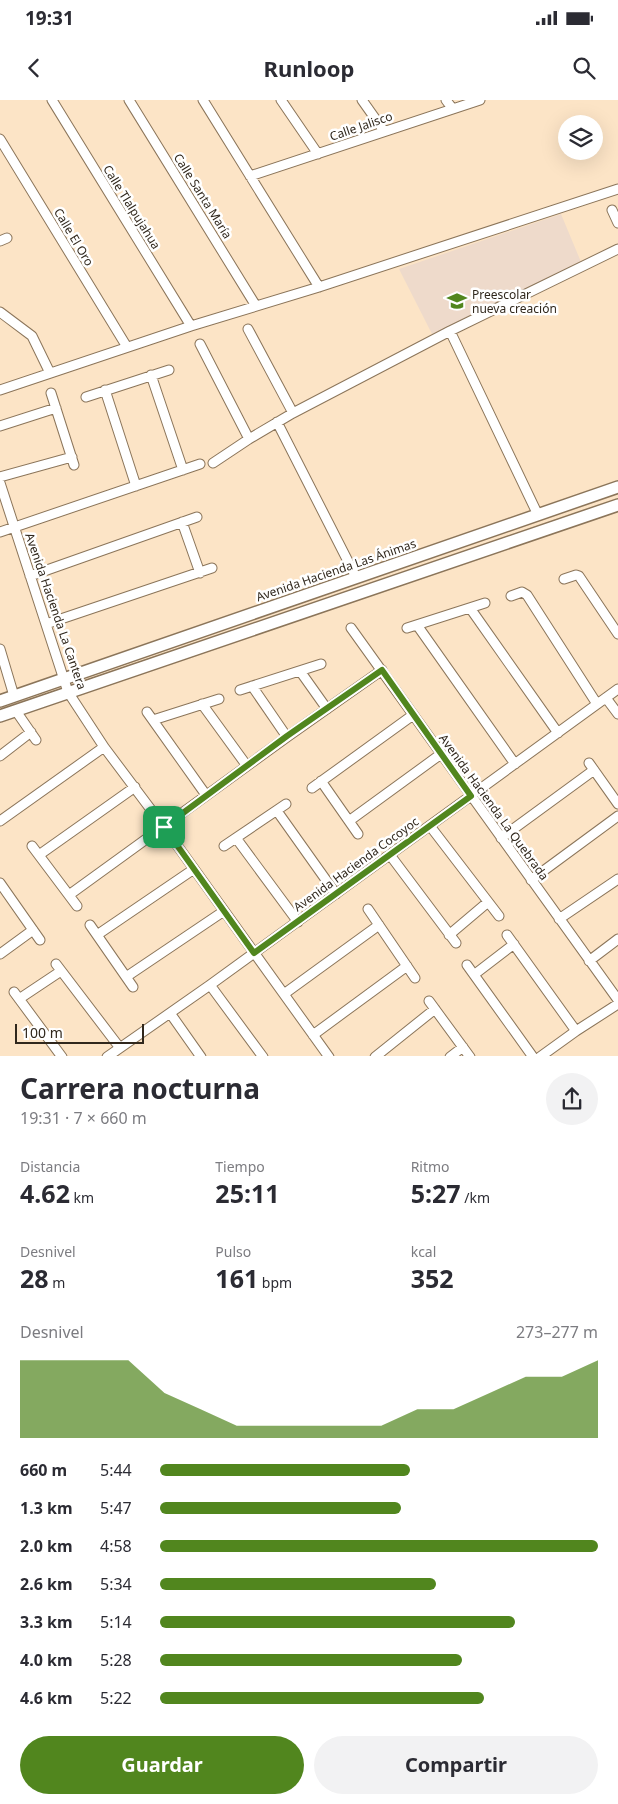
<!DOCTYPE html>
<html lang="es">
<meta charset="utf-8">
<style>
:root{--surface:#fff;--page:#f2f2f3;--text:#2b2b33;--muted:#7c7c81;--accent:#51861e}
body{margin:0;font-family:"Noto Sans",sans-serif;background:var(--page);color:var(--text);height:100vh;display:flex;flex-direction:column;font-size:19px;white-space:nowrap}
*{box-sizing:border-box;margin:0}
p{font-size:16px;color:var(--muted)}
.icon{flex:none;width:28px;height:28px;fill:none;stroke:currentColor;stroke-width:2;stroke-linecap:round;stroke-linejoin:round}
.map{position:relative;height:956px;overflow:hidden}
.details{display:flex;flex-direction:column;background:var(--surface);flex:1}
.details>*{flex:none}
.tools{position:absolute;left:558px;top:15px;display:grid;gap:10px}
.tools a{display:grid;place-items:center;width:45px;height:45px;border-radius:50%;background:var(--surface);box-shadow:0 5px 20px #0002;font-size:25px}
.scale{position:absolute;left:15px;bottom:12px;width:129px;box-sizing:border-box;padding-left:5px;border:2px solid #30271c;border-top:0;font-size:14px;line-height:18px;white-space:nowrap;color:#30271c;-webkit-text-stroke:4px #fff;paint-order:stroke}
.pin{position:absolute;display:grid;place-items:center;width:42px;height:42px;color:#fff;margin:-21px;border-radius:10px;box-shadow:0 2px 8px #0006}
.round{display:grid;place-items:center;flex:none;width:52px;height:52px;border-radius:26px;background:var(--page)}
.headline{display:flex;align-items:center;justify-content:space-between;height:85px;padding:0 20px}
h1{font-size:28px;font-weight:700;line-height:38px}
.metrics{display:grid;grid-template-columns:repeat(3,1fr);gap:8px;height:85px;padding:5px 20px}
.metrics div{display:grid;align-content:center}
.metrics b{font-size:25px;font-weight:700}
.metrics small{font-size:14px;font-weight:400}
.metrics p{font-size:14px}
.chart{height:140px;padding:10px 20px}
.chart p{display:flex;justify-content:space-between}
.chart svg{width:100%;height:90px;margin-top:5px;fill:var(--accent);opacity:.7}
.button{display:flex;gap:10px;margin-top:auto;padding:10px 20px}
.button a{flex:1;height:58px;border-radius:30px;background:var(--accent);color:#fff;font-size:20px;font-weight:700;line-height:58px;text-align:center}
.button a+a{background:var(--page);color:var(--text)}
ul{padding:0 20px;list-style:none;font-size:16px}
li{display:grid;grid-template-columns:80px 60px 1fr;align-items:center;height:38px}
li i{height:12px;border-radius:6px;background:var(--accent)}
.status{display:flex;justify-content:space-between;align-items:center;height:35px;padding:0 25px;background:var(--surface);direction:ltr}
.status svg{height:14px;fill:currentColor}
header{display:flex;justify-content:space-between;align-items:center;height:65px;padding:0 20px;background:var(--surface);font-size:22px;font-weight:700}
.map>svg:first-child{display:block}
.education{fill:#eedacb}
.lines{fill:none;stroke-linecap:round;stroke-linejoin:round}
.minor-casing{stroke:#8b755a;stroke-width:11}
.tertiary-casing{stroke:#8b755a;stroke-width:14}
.minor{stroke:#fff;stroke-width:9}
.tertiary{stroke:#fff;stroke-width:11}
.route-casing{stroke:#fff;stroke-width:10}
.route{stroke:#51861e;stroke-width:6}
.labels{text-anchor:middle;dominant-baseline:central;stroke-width:5;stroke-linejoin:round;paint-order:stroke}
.street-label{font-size:12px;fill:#30271c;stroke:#fff}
.poi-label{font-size:12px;fill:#30271c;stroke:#fff;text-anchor:start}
</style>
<div class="status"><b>19:31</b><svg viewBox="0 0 49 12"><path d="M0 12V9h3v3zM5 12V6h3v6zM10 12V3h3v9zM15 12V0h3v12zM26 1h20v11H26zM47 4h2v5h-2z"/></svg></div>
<header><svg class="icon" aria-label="back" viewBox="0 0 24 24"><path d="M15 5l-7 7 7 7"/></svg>Runloop<svg class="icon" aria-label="search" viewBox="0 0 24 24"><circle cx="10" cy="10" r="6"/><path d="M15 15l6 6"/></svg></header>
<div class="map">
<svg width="618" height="957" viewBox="0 0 618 957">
<rect width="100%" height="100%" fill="#fce4c6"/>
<path class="education" d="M561 114 581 162 432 234 399 169Z"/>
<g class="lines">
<defs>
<path id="minor" d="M52 0 191 226
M129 0 256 206
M203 0 319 187
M281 0 318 54
M362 0 384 31
M446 0 452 8
M0 39 127 247
M250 76 480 0
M612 110 618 123
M0 141 7 138
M0 212 32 236 50 273
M248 229 293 313
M450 231 538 415
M200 244 249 339
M151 275 183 370
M0 290 191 226 319 187 618 89
M105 290 136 386
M51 293 74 365
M86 297 169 270
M277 322 356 477
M0 326 56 308
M213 363 249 339 293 313 450 231 618 149
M0 377 72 357
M0 383 68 592 104 647 164 727 329 957
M182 422 200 473
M0 432 200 364
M30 476 197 417
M564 479 576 475 579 476 618 534
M511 496 522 492 527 495 597 604
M470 508 558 633
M46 524 212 468
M417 525 515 664
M351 528 618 900
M407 528 485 503
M0 549 14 596
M300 571 327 609
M252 586 287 637
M240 590 321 564
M606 598 618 614
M202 604 247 666
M16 611 36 640
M147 612 206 695
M153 620 219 599
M0 656 31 632
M589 663 618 704
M321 681 358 734
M312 688 413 615
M277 711 336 794
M0 721 104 647
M349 721 441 654
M430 726 499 816
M236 738 298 822
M501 738 594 670
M32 746 77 806
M224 746 286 704
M39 755 135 687
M390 755 456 843
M531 780 618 716
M0 783 40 840
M69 795 287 637 382 570
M368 809 415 878
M559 819 618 779
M90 825 133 887
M97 835 194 769
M449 835 488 802
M507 835 576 931
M0 854 33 830
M589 861 618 839
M56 864 120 948
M467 865 533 957
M475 874 514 844
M126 877 224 811
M210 885 263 957
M14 892 62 957
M284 894 379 825
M19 899 61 871
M429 901 470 957
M170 913 201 957
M313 935 407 866
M107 957 210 885 618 589
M375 957 435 909
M450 957 463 947
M540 957 576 931 618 904"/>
<path id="tertiary" d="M0 601 618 387
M0 616 618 405"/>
</defs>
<use href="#minor" class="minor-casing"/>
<use href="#tertiary" class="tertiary-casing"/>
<use href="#minor" class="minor"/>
<use href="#tertiary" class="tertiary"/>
</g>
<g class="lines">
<defs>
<path id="route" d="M382 570 471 696 254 853 164 727 287 636Z"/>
</defs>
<use href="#route" class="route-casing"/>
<use href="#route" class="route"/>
</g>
<defs>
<symbol id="school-bare" viewBox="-9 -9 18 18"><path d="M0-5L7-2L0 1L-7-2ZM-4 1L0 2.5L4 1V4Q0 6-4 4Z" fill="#51861e" stroke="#fff" stroke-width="2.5" paint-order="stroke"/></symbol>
</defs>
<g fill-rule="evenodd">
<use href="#school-bare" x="443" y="187" width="28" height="28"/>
</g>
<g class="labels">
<g class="street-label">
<text transform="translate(361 26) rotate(-19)">Calle Jalisco</text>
<text transform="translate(203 96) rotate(58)">Calle Santa María</text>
<text transform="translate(132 107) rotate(58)">Calle Tlalpujahua</text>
<text transform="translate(74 137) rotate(59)">Calle El Oro</text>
<text transform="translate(336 470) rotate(-19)">Avenida Hacienda Las Ánimas</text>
<text transform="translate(56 511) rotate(71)">Avenida Hacienda La Cantera</text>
<text transform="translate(494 707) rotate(54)">Avenida Hacienda La Quebrada</text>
<text transform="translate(356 764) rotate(-36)">Avenida Hacienda Cocoyoc</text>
</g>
<g class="poi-label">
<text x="472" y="194">Preescolar<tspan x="472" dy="14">nueva creación</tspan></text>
</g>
</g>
</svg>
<div class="tools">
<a><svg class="icon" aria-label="layers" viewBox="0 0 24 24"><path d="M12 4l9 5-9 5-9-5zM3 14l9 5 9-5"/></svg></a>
</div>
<div class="scale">100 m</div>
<div class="pin" style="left:164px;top:727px;background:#1e9e55"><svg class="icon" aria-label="arrive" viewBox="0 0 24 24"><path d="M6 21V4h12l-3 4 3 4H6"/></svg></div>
</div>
<section class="details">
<div class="headline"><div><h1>Carrera nocturna</h1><p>19:31 · 7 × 660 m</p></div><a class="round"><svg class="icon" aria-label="share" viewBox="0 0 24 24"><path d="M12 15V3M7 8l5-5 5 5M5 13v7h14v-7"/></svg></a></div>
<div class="metrics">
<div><p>Distancia</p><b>4.62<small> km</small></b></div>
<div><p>Tiempo</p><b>25:11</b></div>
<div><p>Ritmo</p><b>5:27<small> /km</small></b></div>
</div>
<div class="metrics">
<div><p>Desnivel</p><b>28<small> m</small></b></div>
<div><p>Pulso</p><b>161<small> bpm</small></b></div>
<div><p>kcal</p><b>352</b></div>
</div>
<div class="chart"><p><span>Desnivel</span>273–277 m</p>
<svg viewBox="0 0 160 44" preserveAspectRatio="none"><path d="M0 44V6L10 6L20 6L30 6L40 22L50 30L60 38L70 38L80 38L90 38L100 38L110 30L120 30L130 22L140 14L150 14L160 6V44z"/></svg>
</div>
<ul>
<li><b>660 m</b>5:44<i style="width:57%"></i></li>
<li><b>1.3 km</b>5:47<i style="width:55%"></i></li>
<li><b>2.0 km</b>4:58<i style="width:100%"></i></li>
<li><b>2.6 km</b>5:34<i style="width:63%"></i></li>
<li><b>3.3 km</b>5:14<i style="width:81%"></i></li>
<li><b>4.0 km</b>5:28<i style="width:69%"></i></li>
<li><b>4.6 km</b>5:22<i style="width:74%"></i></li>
</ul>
<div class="button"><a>Guardar</a><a>Compartir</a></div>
</section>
